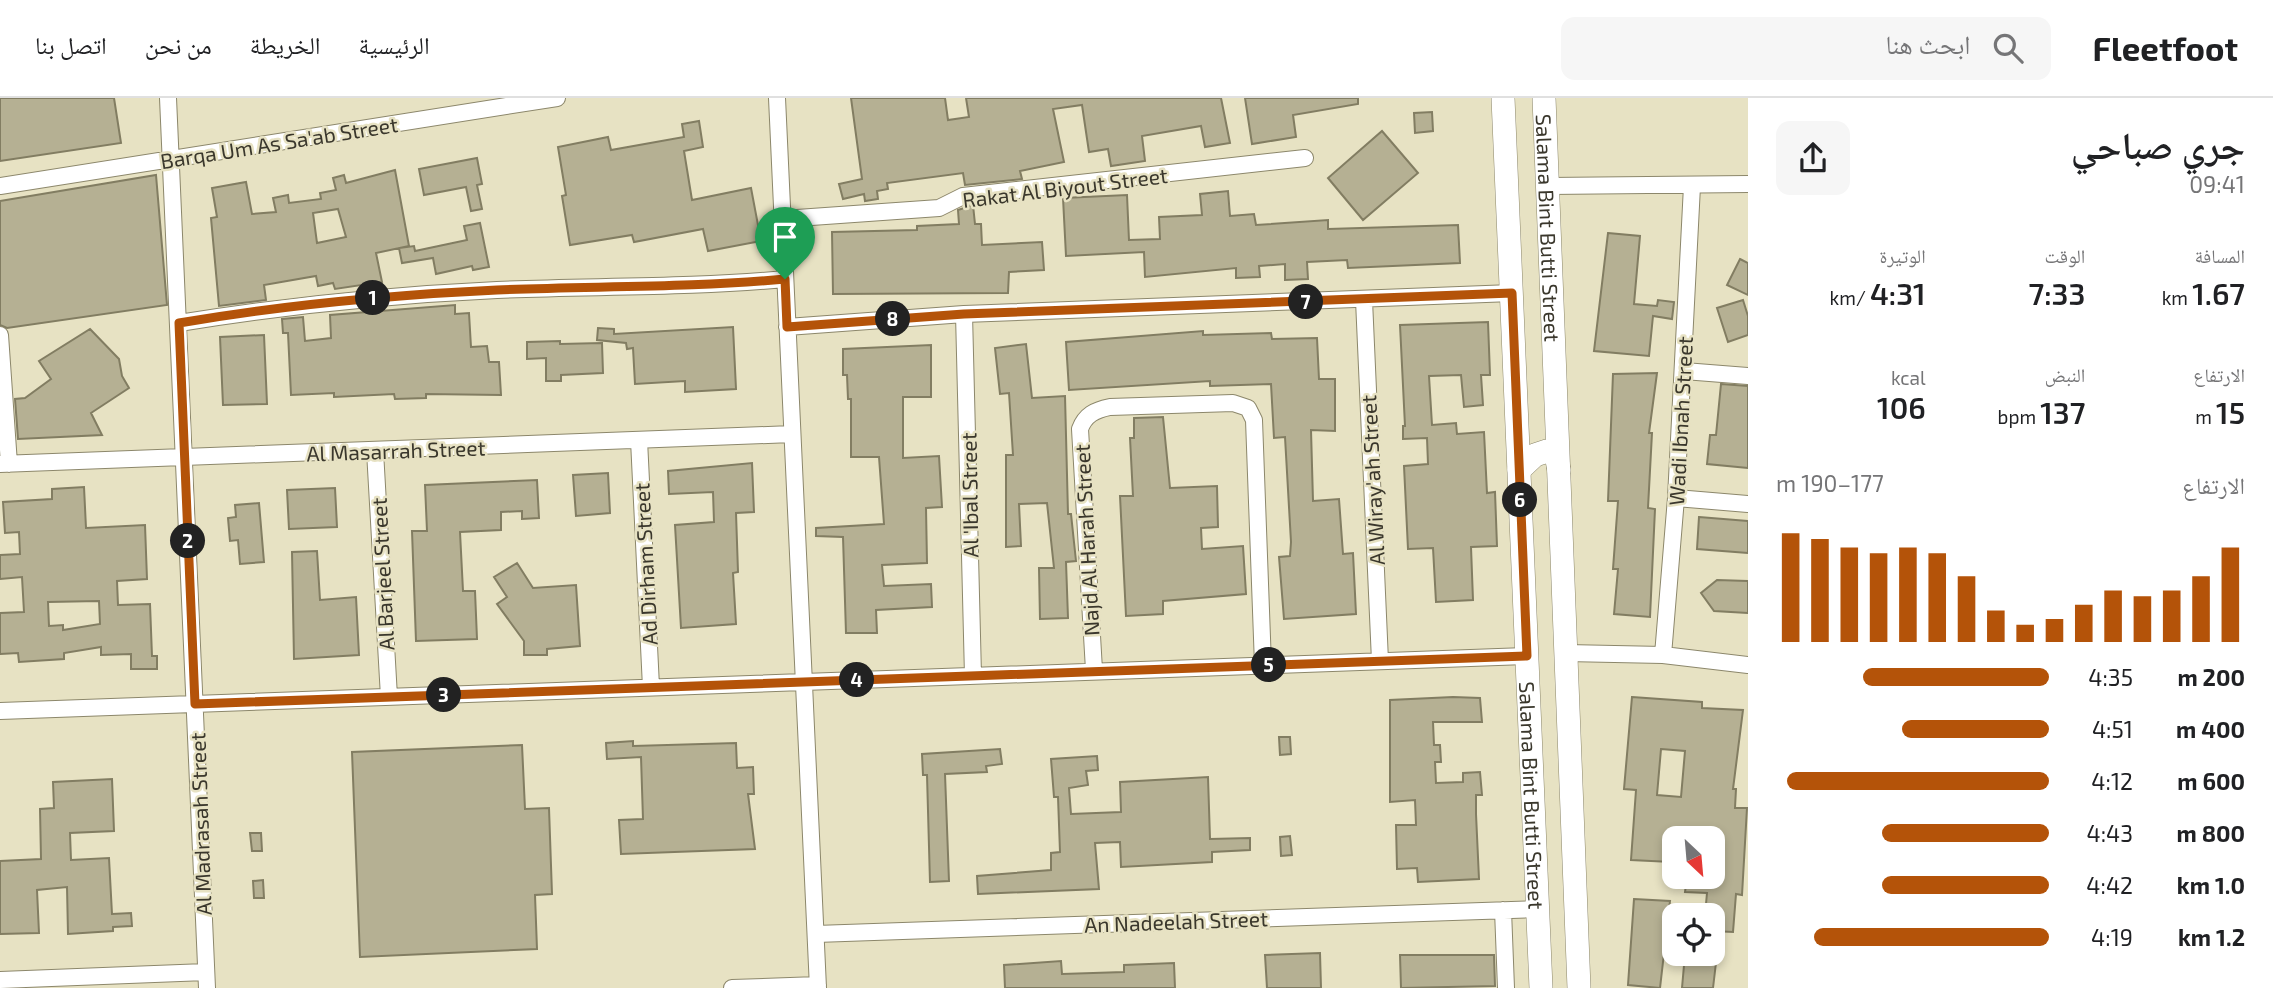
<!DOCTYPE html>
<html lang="ar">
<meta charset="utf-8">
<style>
:root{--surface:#fff;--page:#f6f6f6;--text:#202124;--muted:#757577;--line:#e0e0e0;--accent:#b45309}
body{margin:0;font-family:"Exo 2","Noto Naskh Arabic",sans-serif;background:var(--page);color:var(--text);direction:rtl;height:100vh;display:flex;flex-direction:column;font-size:26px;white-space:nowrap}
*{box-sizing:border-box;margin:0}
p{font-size:23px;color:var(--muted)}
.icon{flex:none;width:38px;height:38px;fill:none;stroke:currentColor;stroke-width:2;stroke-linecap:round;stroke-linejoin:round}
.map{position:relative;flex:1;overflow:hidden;direction:ltr}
.panel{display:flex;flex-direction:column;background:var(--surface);width:525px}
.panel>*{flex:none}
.needle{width:46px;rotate:154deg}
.fabs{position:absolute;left:1662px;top:728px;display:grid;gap:14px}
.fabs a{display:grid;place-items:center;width:63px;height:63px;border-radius:14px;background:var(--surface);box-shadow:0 4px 10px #0003;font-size:35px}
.pin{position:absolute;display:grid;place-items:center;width:60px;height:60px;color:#fff;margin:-72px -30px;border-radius:50% 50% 50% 0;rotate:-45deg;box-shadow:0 0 7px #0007}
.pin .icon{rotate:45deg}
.km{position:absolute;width:35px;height:35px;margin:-18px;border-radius:50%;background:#222;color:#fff;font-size:19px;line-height:35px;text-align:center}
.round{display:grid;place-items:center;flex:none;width:74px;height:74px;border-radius:14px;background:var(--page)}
.head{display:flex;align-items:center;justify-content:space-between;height:119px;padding:0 28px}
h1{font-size:38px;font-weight:600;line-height:52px}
.metrics{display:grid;grid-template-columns:repeat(3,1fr);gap:10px;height:119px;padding:7px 28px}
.metrics div{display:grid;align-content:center}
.metrics b{font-size:30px;font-weight:600}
.metrics small{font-size:19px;font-weight:400}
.metrics p{font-size:19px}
.chart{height:196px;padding:14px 28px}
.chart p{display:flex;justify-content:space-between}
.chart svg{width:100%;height:126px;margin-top:7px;stroke:var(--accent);stroke-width:6}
ul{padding:0 28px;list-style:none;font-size:23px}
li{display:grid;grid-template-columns:112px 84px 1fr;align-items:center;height:52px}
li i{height:18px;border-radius:9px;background:var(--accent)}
header{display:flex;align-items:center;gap:42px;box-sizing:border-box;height:98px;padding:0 35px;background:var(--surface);border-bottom:2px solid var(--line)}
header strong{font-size:33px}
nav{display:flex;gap:38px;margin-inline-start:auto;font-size:24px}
.search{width:490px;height:63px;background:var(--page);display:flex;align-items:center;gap:18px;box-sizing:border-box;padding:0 24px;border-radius:14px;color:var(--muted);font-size:26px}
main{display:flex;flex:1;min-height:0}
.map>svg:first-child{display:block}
.building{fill:#b5b093;stroke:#827d62;stroke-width:2;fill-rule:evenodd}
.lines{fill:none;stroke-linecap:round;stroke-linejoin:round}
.street-casing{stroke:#8c876b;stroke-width:18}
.secondary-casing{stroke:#8c876b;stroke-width:24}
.street{stroke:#fff;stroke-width:16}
.secondary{stroke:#fff;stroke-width:23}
.route-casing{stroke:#fff;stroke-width:14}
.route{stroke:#b45309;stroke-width:9}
.labels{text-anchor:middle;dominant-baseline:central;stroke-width:5;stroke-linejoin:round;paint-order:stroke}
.street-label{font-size:21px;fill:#3a372c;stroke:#e7e2c3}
</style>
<header>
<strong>Fleetfoot</strong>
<div class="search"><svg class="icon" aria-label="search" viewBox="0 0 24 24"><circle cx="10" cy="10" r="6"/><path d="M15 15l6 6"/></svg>ابحث هنا</div>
<nav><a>الرئيسية</a><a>الخريطة</a><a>من نحن</a><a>اتصل بنا</a></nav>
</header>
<main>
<section class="panel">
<div class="head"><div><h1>جري صباحي</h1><p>09:41</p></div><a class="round"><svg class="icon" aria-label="share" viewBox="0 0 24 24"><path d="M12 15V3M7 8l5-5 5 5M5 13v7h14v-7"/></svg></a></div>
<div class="metrics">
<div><p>المسافة</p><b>1.67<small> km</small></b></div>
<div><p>الوقت</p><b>7:33</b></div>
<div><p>الوتيرة</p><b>4:31<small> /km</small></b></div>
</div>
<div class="metrics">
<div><p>الارتفاع</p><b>15<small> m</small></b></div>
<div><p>النبض</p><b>137<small> bpm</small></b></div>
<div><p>kcal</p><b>106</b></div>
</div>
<div class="chart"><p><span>الارتفاع</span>177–190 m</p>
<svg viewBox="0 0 160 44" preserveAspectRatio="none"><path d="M5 44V6M15 44V8M25 44V11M35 44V13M45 44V11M55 44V13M65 44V21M75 44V33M85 44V38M95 44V36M105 44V31M115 44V26M125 44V28M135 44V26M145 44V21M155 44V11"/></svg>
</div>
<ul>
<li><b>200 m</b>4:35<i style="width:68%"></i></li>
<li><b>400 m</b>4:51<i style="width:54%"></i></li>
<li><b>600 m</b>4:12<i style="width:96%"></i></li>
<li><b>800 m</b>4:43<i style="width:61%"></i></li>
<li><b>1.0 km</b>4:42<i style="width:61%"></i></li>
<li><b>1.2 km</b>4:19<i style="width:86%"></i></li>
</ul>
</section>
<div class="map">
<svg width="1748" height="890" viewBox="0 0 1748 890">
<rect width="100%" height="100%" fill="#e7e2c3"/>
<path class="building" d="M0 0H114L121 45 0 63Z
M851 0H945L948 22 969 19 966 0H1221L1230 45 1205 49 1201 28 1142 38 1145 63 1111 68 1108 51 1089 54 1082 7 1053 11 1064 64 1020 73 1022 81 965 87 963 75 887 85 888 91 877 93 878 101 865 103 864 96 843 101 839 86 862 81Z
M1245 0H1358V6L1293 17 1296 39 1252 46Z
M1432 14 1433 33 1415 35 1414 15Z
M699 23 703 49 684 53 692 102 751 90 761 143 708 153 703 131 634 144 632 137 570 147 562 98 566 97 558 49 608 39 611 52 684 39 682 26Z
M1382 33 1418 75 1363 122 1328 80Z
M477 60 482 86 477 87 482 111 471 113 466 89 424 97 419 71Z
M395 72 409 148 376 155 382 184 335 191 333 185 318 188 316 178 287 183 264 187 266 202 219 208 211 120 217 119 212 90 246 84 252 116 276 114 273 100 288 97 289 105 321 101 320 95 336 92 333 80 344 77 346 85ZM338 111 346 139 317 145 313 115Z
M156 77 167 207 7 230 0 227V103Z
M1228 93 1230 118 1254 116 1256 127 1328 122V131L1458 127 1460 165 1348 170 1347 162 1307 164 1308 181 1285 182V166L1259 168 1260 179 1236 180V170L1145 179 1144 154 1066 158 1063 100 1127 97 1129 142 1160 141 1159 119 1202 117 1200 96Z
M973 107 975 126H981L982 147 1042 144 1044 172 1009 174 1008 195 833 196 832 134 917 132V128L959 126 958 112Z
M480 125 489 169 473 172 472 168 436 176 433 160 402 165 399 150 414 148 415 153 467 142 464 128Z
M1608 135 1640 138 1634 206 1657 208 1658 202 1674 204 1672 221 1653 218 1649 258 1594 253Z
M1740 161 1748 165V197L1727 187Z
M1743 202 1748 218V237L1728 244 1717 210Z
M455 207V216L469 215 471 249 487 248 489 264H499L501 297 426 296V300L395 301 394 296 334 299V295L291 297 288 235H283L282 221 303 219 305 243 331 240 330 217Z
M1488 224 1490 277H1481L1483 307 1464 309 1461 277 1429 278 1432 327 1456 325 1457 336 1484 334 1487 395 1495 394 1497 448 1471 449 1473 502 1436 504 1433 450 1408 451 1404 368 1428 366 1427 340 1403 341V328H1405L1400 227Z
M733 229 736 291 685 294V283L635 286 633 250 627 251 626 245 597 242 598 230 614 231V236Z
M90 231 119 261 122 278 129 290 91 315 102 337 18 341 15 301 25 300 51 281 39 263Z
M1203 233V237L1271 235 1272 241 1317 240 1319 281H1335V333L1311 332 1313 403 1339 401 1343 456 1353 455 1356 516 1284 521 1279 459 1290 458 1291 444 1285 339 1274 340 1271 286 1210 288V283L1069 292 1066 244Z
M264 237 267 306 223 307 220 239Z
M560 243V246L602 245 603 275 561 277V283H546V260L527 261V244Z
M1026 246 1032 300 1065 298 1068 416H1071L1076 463 1066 464 1068 520 1040 521 1039 470H1054L1047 405 1019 406 1021 448 1006 449V357H1013L1009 295 1000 296 995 250Z
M931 247V299H903V360L939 358 942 409 926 410 927 465 882 467 884 488 931 486 932 509 876 512 877 535H846L843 439 816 438V430L884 426 879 359H851V301H848L847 277H843V251Z
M1657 275 1649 335H1652L1648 410 1655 411 1650 519 1614 516 1618 471H1613L1618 403H1608L1613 276Z
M1721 286 1748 288V370L1707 366 1710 337H1716Z
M1163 319 1170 390 1217 388 1218 429 1201 430 1202 451 1243 448 1246 496 1163 503V516L1126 518 1120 398H1133L1130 340H1134V320Z
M752 365 754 414 736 415 738 474 733 475 736 526 681 530 675 427 714 424 713 394 669 396 668 373Z
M608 375 610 415 576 418 573 377Z
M537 382 539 420 522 421V413L501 414V432L460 434 463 493H475L477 541 416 543 412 433H427L425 387Z
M84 389 86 430 145 427 147 481 117 483 118 507 150 506 152 558H157V571H131V556L101 557V549L64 555V561L19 564 18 555 0 556V515L24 514 22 479 0 481V457L20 456 19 434 5 435 3 404 52 401V391ZM99 503 100 526 63 532V527L49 528 48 504Z
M335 390 337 429 289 431 287 392Z
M259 405 264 464 240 466 238 442 230 443 228 420 236 419 235 407Z
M1699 419 1748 423V455L1697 451Z
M317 453 320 502 356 499 359 557 294 561 292 454Z
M517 465 533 490 576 487 580 548 547 551V557H524V543L497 506 507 499 494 479Z
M1717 482 1748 483V515L1714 513 1701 495Z
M1453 599 1480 600 1482 624H1433L1434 647H1440L1441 664H1435L1436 685 1463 684V675L1480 674 1482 697H1476V716L1479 781 1418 784 1417 770 1397 771 1396 727H1416L1415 702 1390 704V602Z
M1632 599 1702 604V610L1743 612 1733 691H1736L1735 710H1747L1742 797 1736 796 1733 834 1713 833V817H1705L1707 795 1685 794 1687 779H1713V740H1673L1671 764 1631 762 1636 692 1624 691ZM1661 651 1685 653 1681 699 1657 697Z
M1279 639H1290L1291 656 1280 657Z
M633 643V648L736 645 737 670 753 669 754 696H748L755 751 621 756 619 722 643 721 641 659 607 661 606 645Z
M522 647 525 711 549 710 552 796 535 797 537 851 360 859 352 654Z
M1000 651 1002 666 986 668 987 674 945 676 949 783 930 784 927 677H923L922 656Z
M1097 658 1098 672 1086 673 1088 687 1069 690 1071 716 1121 714 1120 684 1208 679 1210 741 1250 740V752L1212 754V764L1121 769 1120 744 1095 745 1099 791 978 796 977 778 1051 772V755L1060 754 1058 699H1054L1051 661Z
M112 681 114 733 70 735 71 762 109 760 112 816 131 815 132 828 113 829V833L68 836 67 789 37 792 39 835 0 836V763L41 761 40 711 54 710 53 684Z
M250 735H261L262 753H252Z
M1290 738 1292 757 1281 758 1280 739Z
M263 782 264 800H254L253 783Z
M1634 801 1670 803 1660 890 1628 887Z
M1320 855 1321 890H1267L1265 857Z
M1685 856H1717L1713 890H1682Z
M1400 857H1494L1495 888 1401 890Z
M1061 863 1062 876 1124 874V867L1174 865 1175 890H1005L1004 867Z"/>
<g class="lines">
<defs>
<path id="street" d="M168 0 207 890
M777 0 818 890
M0 88 557 0
M1548 88 1748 86
M783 121 939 110 963 98 1305 60
M1364 202 1380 563
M964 216 973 578
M179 225C284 208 390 197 497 192 593 188 689 190 785 181
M787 229 964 216 1512 195
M0 237 9 366
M1684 273 1748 278
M639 342 651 589
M375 353 389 599
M0 366 792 336
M1676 400 1748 406
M1566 555 1663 557 1748 567
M1663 557 1676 400 1692 88
M1094 572 1080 331C1085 317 1095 312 1110 309L1233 305 1248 310 1254 322 1263 567
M0 613 1526 558
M1503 812 1506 890
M816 836 1537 811
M0 882 206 874
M732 890 818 887"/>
<g id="secondary">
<path id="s1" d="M1503 0 1541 890"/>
<path id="s2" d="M1544 0 1579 890"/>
<path d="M1519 372 1535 357 1547 353 1556 357 1559 372"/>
</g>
</defs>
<use href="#street" class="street-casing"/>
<use href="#secondary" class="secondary-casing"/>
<use href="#street" class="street"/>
<use href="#secondary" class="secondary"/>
</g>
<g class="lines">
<defs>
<path id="route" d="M785 181 787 229 964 216 1512 195 1527 558 195 606 179 225C284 207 390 197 497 192 593 188 689 190 785 181Z"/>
</defs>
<use href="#route" class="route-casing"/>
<use href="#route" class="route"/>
</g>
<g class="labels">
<g class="street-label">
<text transform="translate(279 44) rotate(-9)">Barqa Um As Sa'ab Street</text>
<text transform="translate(1065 89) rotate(-7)">Rakat Al Biyout Street</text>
<text stroke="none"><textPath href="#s2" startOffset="130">Salama Bint Butti Street</textPath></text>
<text transform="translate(1680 323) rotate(-87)">Wadi Ibnah Street</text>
<text transform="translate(396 352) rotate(-2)">Al Masarrah Street</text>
<text transform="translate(1372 382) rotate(-93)">Al Wiray'ah Street</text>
<text transform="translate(969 397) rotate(-91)">Al 'Ibal Street</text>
<text transform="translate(1086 442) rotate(-93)">Najd Al Harah Street</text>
<text transform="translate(645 466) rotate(-93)">Ad Dirham Street</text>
<text transform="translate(382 476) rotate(-93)">Al Barjeel Street</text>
<text stroke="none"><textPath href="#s1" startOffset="698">Salama Bint Butti Street</textPath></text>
<text transform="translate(200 726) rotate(-92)">Al Madrasah Street</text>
<text transform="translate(1176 823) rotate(-2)">An Nadeelah Street</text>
</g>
</g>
</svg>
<div class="fabs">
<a><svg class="needle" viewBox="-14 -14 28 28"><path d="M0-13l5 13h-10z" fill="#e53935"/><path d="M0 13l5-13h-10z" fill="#757577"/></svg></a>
<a><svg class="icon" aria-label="locate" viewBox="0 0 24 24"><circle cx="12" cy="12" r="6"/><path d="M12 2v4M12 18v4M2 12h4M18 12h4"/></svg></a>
</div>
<div class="pin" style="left:785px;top:181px;background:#1e9e55"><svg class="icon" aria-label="arrive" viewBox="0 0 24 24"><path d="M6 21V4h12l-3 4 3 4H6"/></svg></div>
<b class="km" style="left:373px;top:200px">1</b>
<b class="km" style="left:188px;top:443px">2</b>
<b class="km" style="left:444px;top:597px">3</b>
<b class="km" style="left:857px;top:582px">4</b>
<b class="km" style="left:1269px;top:567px">5</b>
<b class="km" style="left:1520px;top:402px">6</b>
<b class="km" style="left:1306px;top:204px">7</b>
<b class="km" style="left:893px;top:221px">8</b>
</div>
</main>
